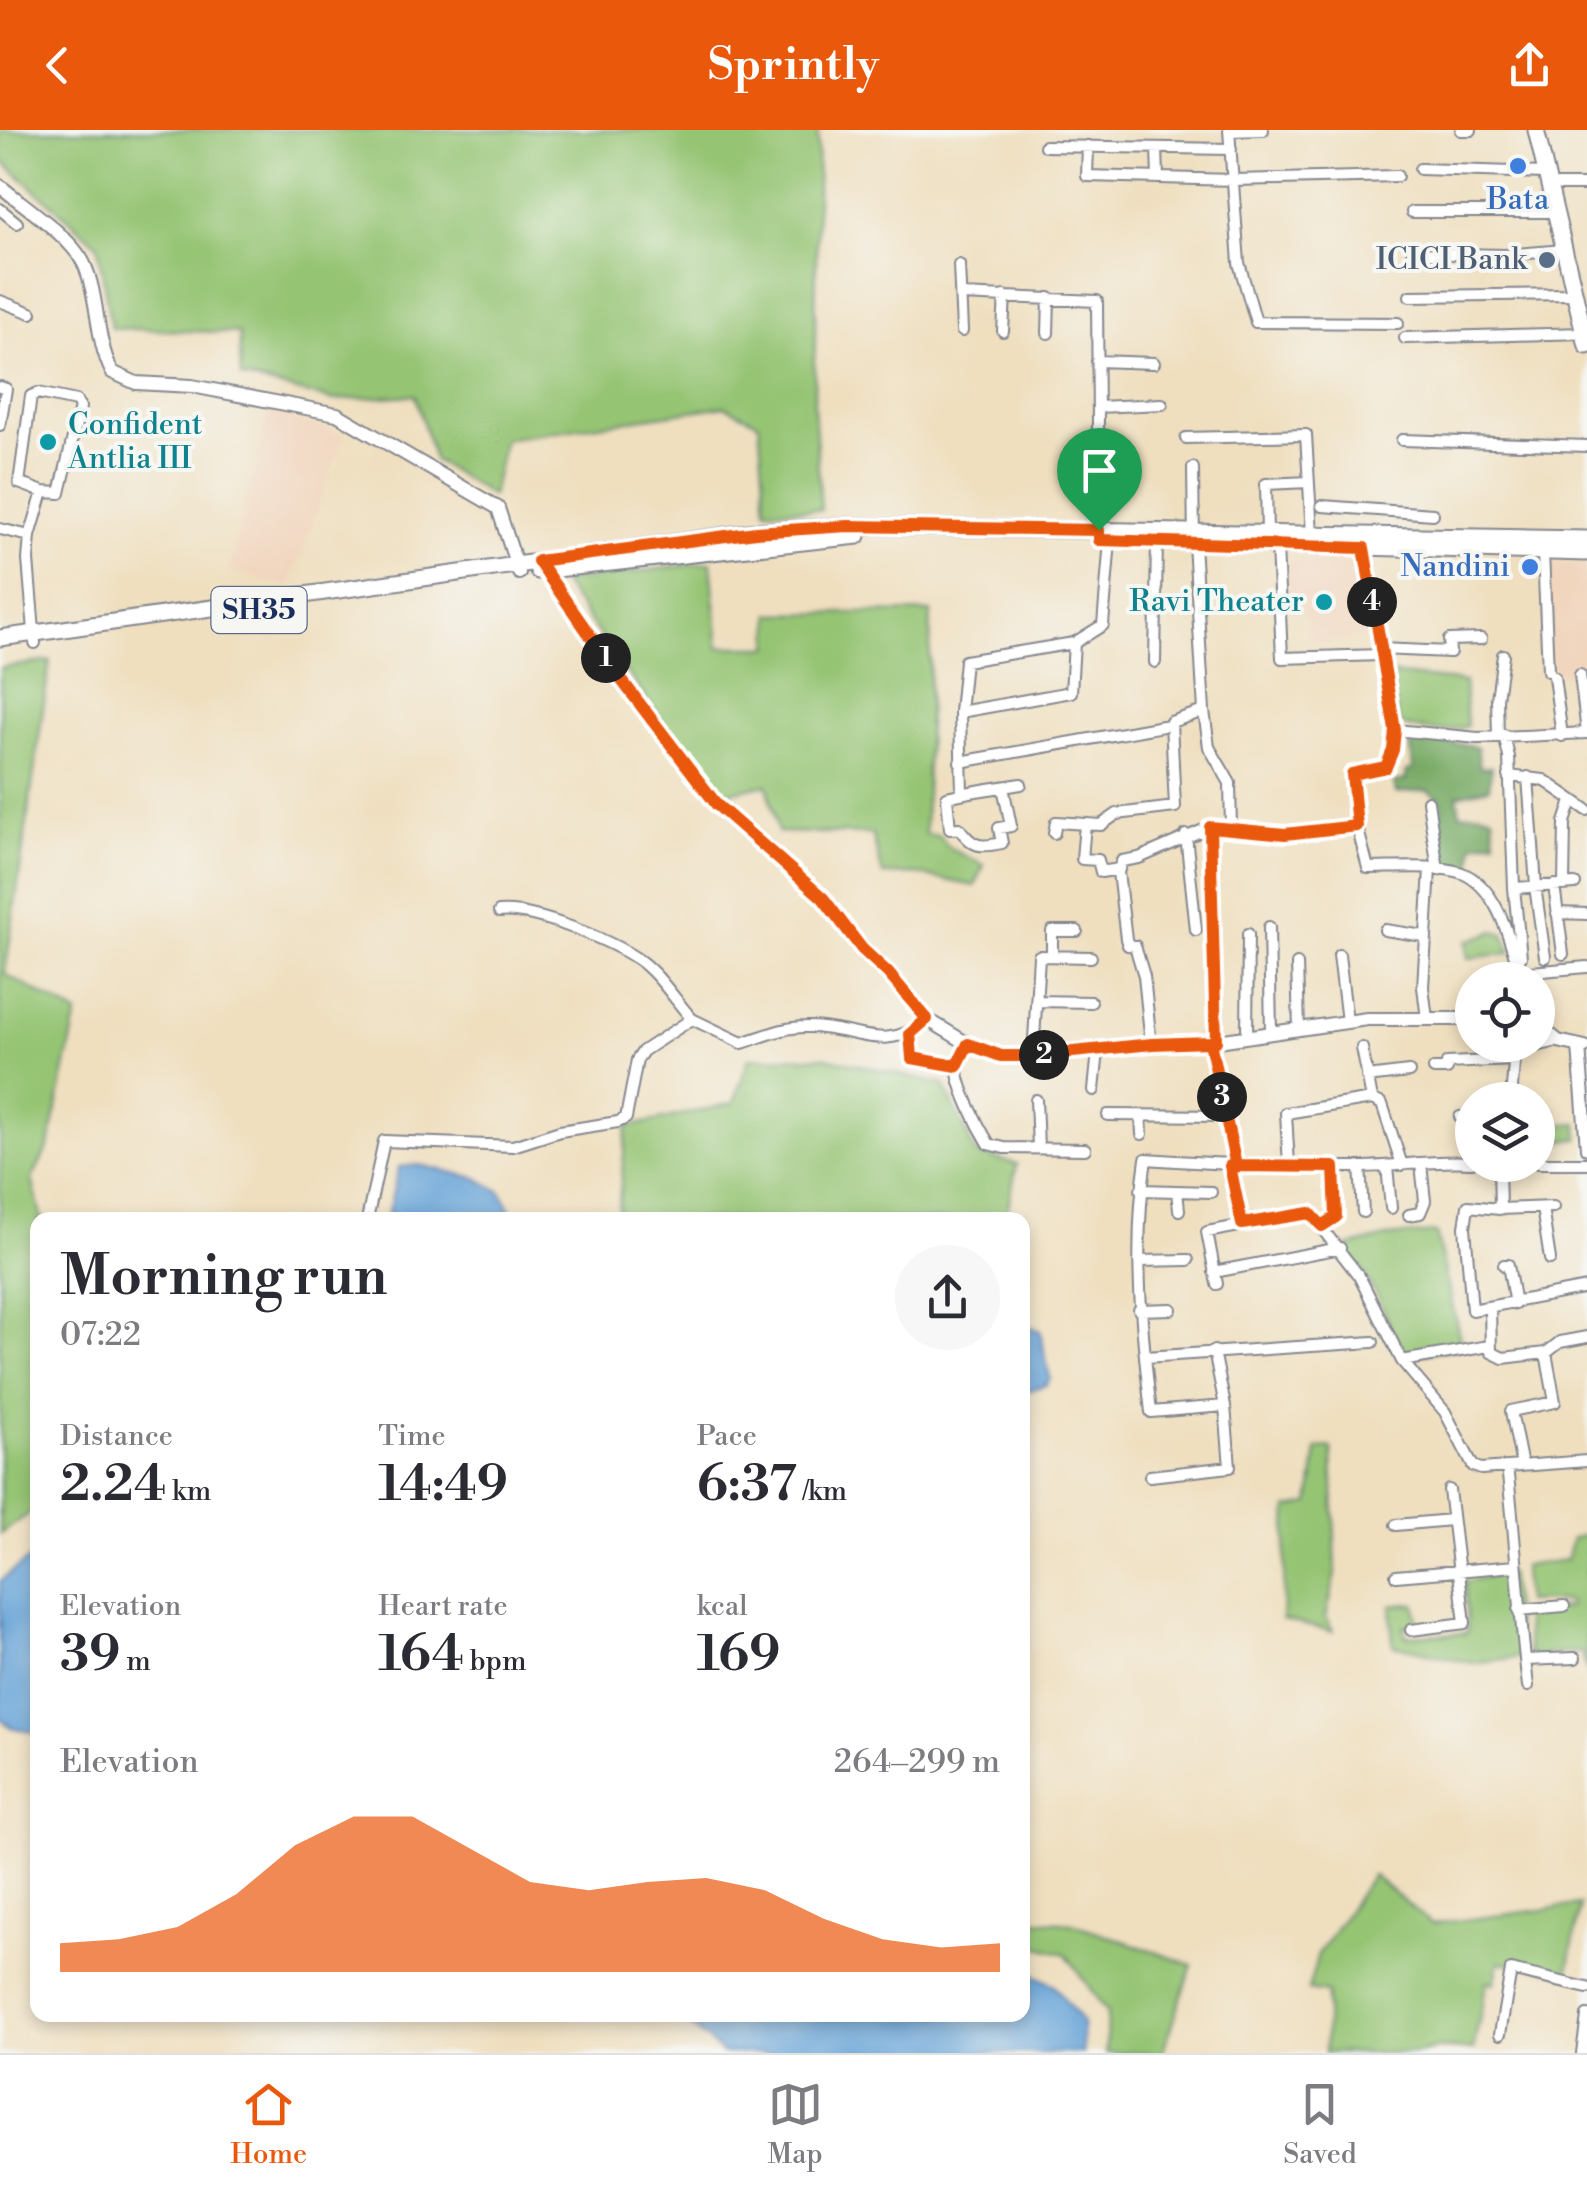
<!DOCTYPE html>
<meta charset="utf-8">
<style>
:root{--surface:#fff;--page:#f7f7f7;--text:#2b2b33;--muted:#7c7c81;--line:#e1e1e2;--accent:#ea580c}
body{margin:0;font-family:"Libre Bodoni",serif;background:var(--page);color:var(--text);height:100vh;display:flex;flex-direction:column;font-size:38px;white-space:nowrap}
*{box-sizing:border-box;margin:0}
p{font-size:32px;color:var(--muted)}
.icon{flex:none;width:55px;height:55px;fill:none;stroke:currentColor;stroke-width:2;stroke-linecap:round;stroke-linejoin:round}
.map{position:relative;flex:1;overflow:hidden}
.panel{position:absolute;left:30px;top:1082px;width:1000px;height:810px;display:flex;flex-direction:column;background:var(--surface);border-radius:20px;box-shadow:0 5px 15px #0003}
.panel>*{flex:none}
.fabs{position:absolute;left:1455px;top:832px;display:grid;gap:20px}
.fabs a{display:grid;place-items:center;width:100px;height:100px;border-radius:50%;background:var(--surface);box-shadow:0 5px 15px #0003;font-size:50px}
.pin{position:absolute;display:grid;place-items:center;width:85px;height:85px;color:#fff;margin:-102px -42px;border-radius:50% 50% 50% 0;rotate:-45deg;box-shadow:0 0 10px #0007}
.pin .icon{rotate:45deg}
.km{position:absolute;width:50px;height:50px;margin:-25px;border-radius:50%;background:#222;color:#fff;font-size:28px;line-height:50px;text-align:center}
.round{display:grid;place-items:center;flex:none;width:105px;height:105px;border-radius:52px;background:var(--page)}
.headline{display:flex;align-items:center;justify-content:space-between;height:170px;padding:0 30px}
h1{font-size:55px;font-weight:600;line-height:75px}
.metrics{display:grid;grid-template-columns:repeat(3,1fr);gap:15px;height:170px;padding:10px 30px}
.metrics div{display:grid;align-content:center}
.metrics b{font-size:50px;font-weight:600}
.metrics small{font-size:28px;font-weight:400}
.metrics p{font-size:28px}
.chart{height:280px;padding:20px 30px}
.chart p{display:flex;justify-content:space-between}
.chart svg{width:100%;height:180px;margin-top:10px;fill:var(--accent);opacity:.7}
header{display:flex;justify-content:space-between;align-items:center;height:130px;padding:0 30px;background:var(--accent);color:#fff;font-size:45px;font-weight:600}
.tab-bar{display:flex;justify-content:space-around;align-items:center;height:140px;border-top:2px solid var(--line);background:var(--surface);font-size:28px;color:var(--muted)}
.tab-bar a{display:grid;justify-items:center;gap:5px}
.tab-bar .current{color:var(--accent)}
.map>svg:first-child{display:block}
.built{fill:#f1d5bd}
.green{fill:#95c473;stroke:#587a68;stroke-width:2.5}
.forest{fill:#78aa65;stroke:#4a6c62;stroke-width:2.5}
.water{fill:#66a3d7;stroke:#40699a;stroke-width:2.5}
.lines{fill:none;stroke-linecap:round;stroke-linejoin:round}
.minor-casing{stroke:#85878e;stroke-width:14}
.tertiary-casing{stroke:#85878e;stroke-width:16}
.primary-casing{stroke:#85878e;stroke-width:19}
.minor{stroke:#fff;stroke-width:10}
.tertiary{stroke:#fff;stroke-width:12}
.primary{stroke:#fff;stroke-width:15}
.route-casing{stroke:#fff;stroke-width:20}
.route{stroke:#ea580c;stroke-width:12}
.shop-dot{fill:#3f7fe0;stroke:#f6f6f2;stroke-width:4}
.service-dot{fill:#5c6f8a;stroke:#f6f6f2;stroke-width:4}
.culture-dot{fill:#0f9aa8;stroke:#f6f6f2;stroke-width:4}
.labels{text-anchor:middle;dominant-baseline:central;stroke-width:8;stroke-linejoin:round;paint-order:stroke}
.shield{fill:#f6f6f2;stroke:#5d6b8a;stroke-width:2.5}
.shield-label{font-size:28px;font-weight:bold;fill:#1b2f5e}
.shop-label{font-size:30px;fill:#366cbe;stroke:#f6f6f2}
.service-label{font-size:30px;fill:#4e5e75;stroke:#f6f6f2;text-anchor:end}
.culture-label{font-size:30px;fill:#0d838f;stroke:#f6f6f2;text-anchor:start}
</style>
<header><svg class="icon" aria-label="back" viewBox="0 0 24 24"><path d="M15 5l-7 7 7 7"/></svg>Sprintly<svg class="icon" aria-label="share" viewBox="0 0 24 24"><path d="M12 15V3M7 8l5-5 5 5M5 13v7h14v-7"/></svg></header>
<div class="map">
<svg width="1587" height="1923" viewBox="0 0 1587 1923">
<rect width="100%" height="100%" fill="#f6f6f2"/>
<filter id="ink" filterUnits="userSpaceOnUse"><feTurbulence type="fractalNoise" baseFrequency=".01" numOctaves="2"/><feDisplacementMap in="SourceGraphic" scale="20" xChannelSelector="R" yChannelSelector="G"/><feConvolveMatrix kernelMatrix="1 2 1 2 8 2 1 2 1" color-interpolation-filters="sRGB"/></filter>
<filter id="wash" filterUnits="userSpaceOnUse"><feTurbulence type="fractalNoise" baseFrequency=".0048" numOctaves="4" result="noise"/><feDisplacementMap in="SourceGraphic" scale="40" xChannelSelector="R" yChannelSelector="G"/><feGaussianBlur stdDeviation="2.25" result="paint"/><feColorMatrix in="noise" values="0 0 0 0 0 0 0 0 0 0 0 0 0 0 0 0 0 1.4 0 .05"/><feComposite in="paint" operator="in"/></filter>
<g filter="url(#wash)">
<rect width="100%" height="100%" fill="#efdfbf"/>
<path class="built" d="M269 281 344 304 290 458 229 440Z
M1309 429 1356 430 1370 507 1311 513 1303 479 1285 481 1281 434Z
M1547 433H1587V542L1551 546Z"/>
<path class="green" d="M0 0H818L814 276 821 380 766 379 759 293 725 276 504 309 492 366 434 330 415 265 333 270 241 247 239 203 111 198 98 115 0 29Z
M711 432 719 517H770L771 484 931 482 925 704 940 706 949 718 984 735 975 756 916 744 883 745 872 704 778 702 767 654 716 665 561 452Z
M50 531 5 844 77 884 49 1015 32 1049 42 1090H38L37 1378 0 1404V538Z
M1390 544 1464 552 1467 596C1449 603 1417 601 1399 594Z
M1495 801 1504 804 1511 823 1468 828 1467 811Z
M826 927 944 955 976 1024 1017 1034 1005 1090H617L627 997 734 973 749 928Z
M1538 976H1542L1543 982 1554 980 1556 995 1578 993 1579 1009 1556 1011 1554 1001 1548 1002 1546 995H1538Z
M1436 1103 1462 1218 1408 1225 1402 1222C1385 1190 1371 1141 1343 1118L1387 1107Z
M1332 1318 1336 1444 1326 1487 1333 1501 1282 1490 1288 1378 1310 1374 1317 1319Z
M1587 1405V1542L1582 1522 1529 1526 1524 1484 1569 1477 1568 1471 1525 1472 1523 1436 1566 1430 1572 1408Z
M1509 1443 1520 1527 1472 1533 1393 1515 1391 1475 1415 1474 1418 1493 1403 1497 1406 1506 1467 1503 1465 1451Z
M1372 1745 1432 1794 1580 1775 1567 1846 1542 1838 1499 1832 1494 1853 1487 1851 1473 1920 1436 1918 1417 1923H1325L1327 1863 1308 1860 1318 1824Z
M1023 1789 1072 1793 1192 1835 1162 1923H1106L1107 1883 1066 1824 1023 1813Z"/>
<path class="forest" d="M1410 610 1469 615 1477 618 1480 638 1491 637 1489 658 1457 665 1460 684 1480 682 1493 686 1495 710 1473 714 1472 739 1445 735 1440 669 1427 660 1396 663 1394 652 1406 650V641L1413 640Z"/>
<path class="water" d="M419 1035 477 1048 501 1062 516 1090H386L399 1037Z
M1031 1197 1040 1201 1050 1248 1046 1255 1023 1262V1202Z
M37 1423V1603L10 1597 0 1587V1451Z
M1023 1839 1054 1855 1082 1892 1083 1923H722L679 1885H1022Z"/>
</g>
<g filter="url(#ink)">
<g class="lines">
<defs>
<path id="minor" d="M1229 0 1239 133 1256 192 1398 193
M1461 0H1471
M1229 1 1263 0
M1045 16 1231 19
M1088 16 1087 46 1234 50 1397 46
M1157 18 1158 48
M1420 39 1546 43
M1558 55H1587
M0 79 17 93
M1412 82H1555
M1412 123 1505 125 1564 120
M959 135 962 201
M961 165 1097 171 1099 410
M1410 166 1575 164
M0 171 31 183
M1003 201 1005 166
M1048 203 1049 168
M1405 208 1584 203
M1097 231 1154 233
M0 257 6 259 0 295
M38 263 76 271 80 277 60 363 43 362 19 353 31 266Z
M1098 277 1162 274
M1186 308 1306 305 1312 404
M1402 310 1587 316
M1193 338 1194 413 1204 581 1209 617 1230 653 1231 698
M1322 376 1433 384
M0 399 30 406
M1267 403 1266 354 1309 352
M1277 416 1282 528 1381 525
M1364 417 1395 600 1393 620 1385 637 1352 645 1357 696 1368 738C1394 738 1439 734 1462 743 1500 758 1511 816 1522 850
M1543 422 1548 541
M35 513 28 430 30 406 43 362
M1380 519 1450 522 1449 510 1481 509
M1155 532 1157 411
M1580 545 1587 603
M1554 547 1562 606
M960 582 1071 562 1074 513
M1395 600 1478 608 1587 603
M1504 605 1509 627 1514 758 1521 827 1516 832
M1498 606 1497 569 1503 525
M960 632 1163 596
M1509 646 1544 650 1587 680
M1528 647 1536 756
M1003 657 1011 696 999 698 1002 713C979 718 973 717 959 698L950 699 947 667C971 661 996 658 1021 654
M962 663 960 582 965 531 1074 513 1103 495 1110 410
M1428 671 1438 740
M1085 694 1082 729 1098 730 1101 742 1119 739
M1210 697 1216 911
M1054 703 1056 692 1101 695 1117 684 1175 677 1171 592 1204 581
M1186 705 1196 800
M1554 755 1563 824
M1564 755 1565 692 1572 671
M1535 756 1545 827
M1514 758 1575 754
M499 782C532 778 610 810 639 830 659 844 675 870 692 889
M1557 783 1587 784
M1269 797 1271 903
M1385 800 1424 806
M1052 825V801H1077
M1339 825 1347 892
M1297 834 1299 898
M1520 843 1587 837
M1036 871 1091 872
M1427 889 1423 857 1430 739
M910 904 912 929 957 937
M1247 905 1248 804
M1211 912 1235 1036
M968 914C963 920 957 928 957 936 958 957 978 996 989 1014L1004 1018 1085 1019
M1151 914 1144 846 1135 816 1128 815 1126 809 1118 742 1122 731 1139 728 1210 697 1285 704 1357 696
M1362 918 1372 969
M1033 926 1039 826 1091 827
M1434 939H1447V933L1514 930
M1367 947 1409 942
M1094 960 1098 921
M1036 970 1038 1018
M1511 970 1515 921 1558 911
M1108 985 1226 986
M1141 986 1142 1004
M1460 987 1472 986
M1538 1033H1587
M1499 1035 1500 1079
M1229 1036 1242 1094
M1289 1036 1286 983 1372 969 1382 974 1402 1035
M1387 1036 1391 1078
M1360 1037 1363 1082
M1141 1060 1211 1062
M1177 1061 1179 1080
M1553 1077 1500 1079 1468 1076 1465 1097 1472 1180 1587 1158
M1542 1078 1550 1129
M1409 1085 1420 1083 1425 1071 1421 1034
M367 1090 384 1011 513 1016 560 1001 618 992 626 988 637 930 643 921 692 889 742 913C762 907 783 897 805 897 852 895 885 927 927 889
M1322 1096 1336 1087 1337 1082 1334 1037
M1139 1131 1188 1130
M1504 1135H1508L1515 1174
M1214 1142 1340 1118
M1217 1154 1207 1102 1310 1083 1359 1146 1402 1231 1445 1282 1473 1336 1481 1339 1587 1331
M1490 1178 1491 1222 1503 1228 1546 1223 1560 1212 1587 1207
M1139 1180 1171 1179
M1145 1227 1373 1212
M1402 1231 1489 1216
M1225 1276 1151 1282C1141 1197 1133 1115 1146 1029 1216 1034 1286 1037 1356 1037 1395 1037 1434 1029 1472 1032
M1522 1336 1511 1281 1555 1272 1546 1223
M1507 1337C1516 1411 1519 1483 1528 1556
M1150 1346 1230 1337 1225 1276 1214 1221
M1396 1395 1451 1390
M1396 1446 1515 1436
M1519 1480 1564 1476
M1411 1500 1465 1493 1449 1360
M1525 1530 1575 1528
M1500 1904 1511 1840 1587 1858
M1582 1923 1587 1886"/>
<path id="tertiary" d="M0 56C24 76 73 108 85 136 99 169 95 208 112 242L136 253 192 256 337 284 498 378 519 443
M540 433 617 544 717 675 823 768 862 819 889 843 927 889 968 914 1001 926H1033L1151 914 1211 912 1367 889H1472
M1538 894 1558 911 1585 917
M1579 917 1587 1018"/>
<path id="primary" d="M1536 0 1587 216
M1176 412 1587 423
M538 441 858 406
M0 508 756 401 848 396 1587 409"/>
</defs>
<use href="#minor" class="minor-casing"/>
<use href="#tertiary" class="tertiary-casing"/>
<use href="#primary" class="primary-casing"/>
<use href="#minor" class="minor"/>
<use href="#tertiary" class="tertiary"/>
<use href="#primary" class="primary"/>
</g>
</g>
<g class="lines" filter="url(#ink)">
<defs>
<path id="route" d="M1099 400 848 396 756 402 538 431 617 544 717 675 823 768 862 819 888 843 927 889 910 904 912 928 957 936 968 914 1001 926H1033L1152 914 1210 912 1236 1036 1334 1037 1336 1087 1322 1096 1310 1083 1242 1094 1230 1036H1236L1210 912 1216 911 1210 697 1285 704 1357 696 1352 644 1386 637 1393 620 1395 600 1364 418 1099 410V400"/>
</defs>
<use href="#route" class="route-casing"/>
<use href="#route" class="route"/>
</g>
<g class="shop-dot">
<circle cx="1518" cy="36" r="10"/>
<circle cx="1530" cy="437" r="10"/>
</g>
<circle class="service-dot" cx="1547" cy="130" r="10"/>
<g class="culture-dot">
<circle cx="48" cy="312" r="10"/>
<circle cx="1324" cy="472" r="10"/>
</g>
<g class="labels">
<rect class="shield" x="211.5" y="457" width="95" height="46" rx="8"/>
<g class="shield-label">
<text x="259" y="480">SH35</text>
</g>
<g class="shop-label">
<text x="1518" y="70">Bata</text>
<text x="1510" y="437" text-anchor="end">Nandini</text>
</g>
<g class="service-label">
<text x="1527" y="130">ICICI Bank</text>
</g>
<g class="culture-label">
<text x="68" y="295">Confident<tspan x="68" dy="34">Antlia III</tspan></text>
<text x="1304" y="472" text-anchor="end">Ravi Theater</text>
</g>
</g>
</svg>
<div class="fabs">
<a><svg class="icon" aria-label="locate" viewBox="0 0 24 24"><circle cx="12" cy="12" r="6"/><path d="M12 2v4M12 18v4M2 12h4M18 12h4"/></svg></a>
<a><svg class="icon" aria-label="layers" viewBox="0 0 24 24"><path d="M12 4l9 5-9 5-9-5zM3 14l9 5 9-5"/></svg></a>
</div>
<div class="pin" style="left:1099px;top:400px;background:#1e9e55"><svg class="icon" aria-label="arrive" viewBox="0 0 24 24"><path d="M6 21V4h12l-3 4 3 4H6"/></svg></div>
<b class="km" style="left:606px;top:528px">1</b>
<b class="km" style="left:1044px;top:925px">2</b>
<b class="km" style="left:1222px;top:967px">3</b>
<b class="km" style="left:1372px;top:472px">4</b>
<section class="panel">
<div class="headline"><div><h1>Morning run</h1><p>07:22</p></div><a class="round"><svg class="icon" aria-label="share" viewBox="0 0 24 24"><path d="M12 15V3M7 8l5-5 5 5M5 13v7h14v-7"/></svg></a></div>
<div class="metrics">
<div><p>Distance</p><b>2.24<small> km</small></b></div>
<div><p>Time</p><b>14:49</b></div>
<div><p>Pace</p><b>6:37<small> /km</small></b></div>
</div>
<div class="metrics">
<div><p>Elevation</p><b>39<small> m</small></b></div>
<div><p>Heart rate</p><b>164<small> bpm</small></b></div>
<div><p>kcal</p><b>169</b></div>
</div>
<div class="chart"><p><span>Elevation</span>264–299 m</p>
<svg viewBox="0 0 160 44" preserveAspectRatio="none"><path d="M0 44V37L10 36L20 33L30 25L40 13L50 6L60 6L70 14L80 22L90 24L100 22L110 21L120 24L130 31L140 36L150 38L160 37V44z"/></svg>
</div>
</section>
</div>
<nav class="tab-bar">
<a class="current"><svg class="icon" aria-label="home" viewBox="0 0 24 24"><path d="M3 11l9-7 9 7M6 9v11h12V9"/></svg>Home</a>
<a><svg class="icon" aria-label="map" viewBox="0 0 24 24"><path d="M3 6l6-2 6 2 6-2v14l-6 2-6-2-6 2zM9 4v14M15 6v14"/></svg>Map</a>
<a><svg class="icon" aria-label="saved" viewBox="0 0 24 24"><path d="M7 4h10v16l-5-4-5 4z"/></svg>Saved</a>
</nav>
